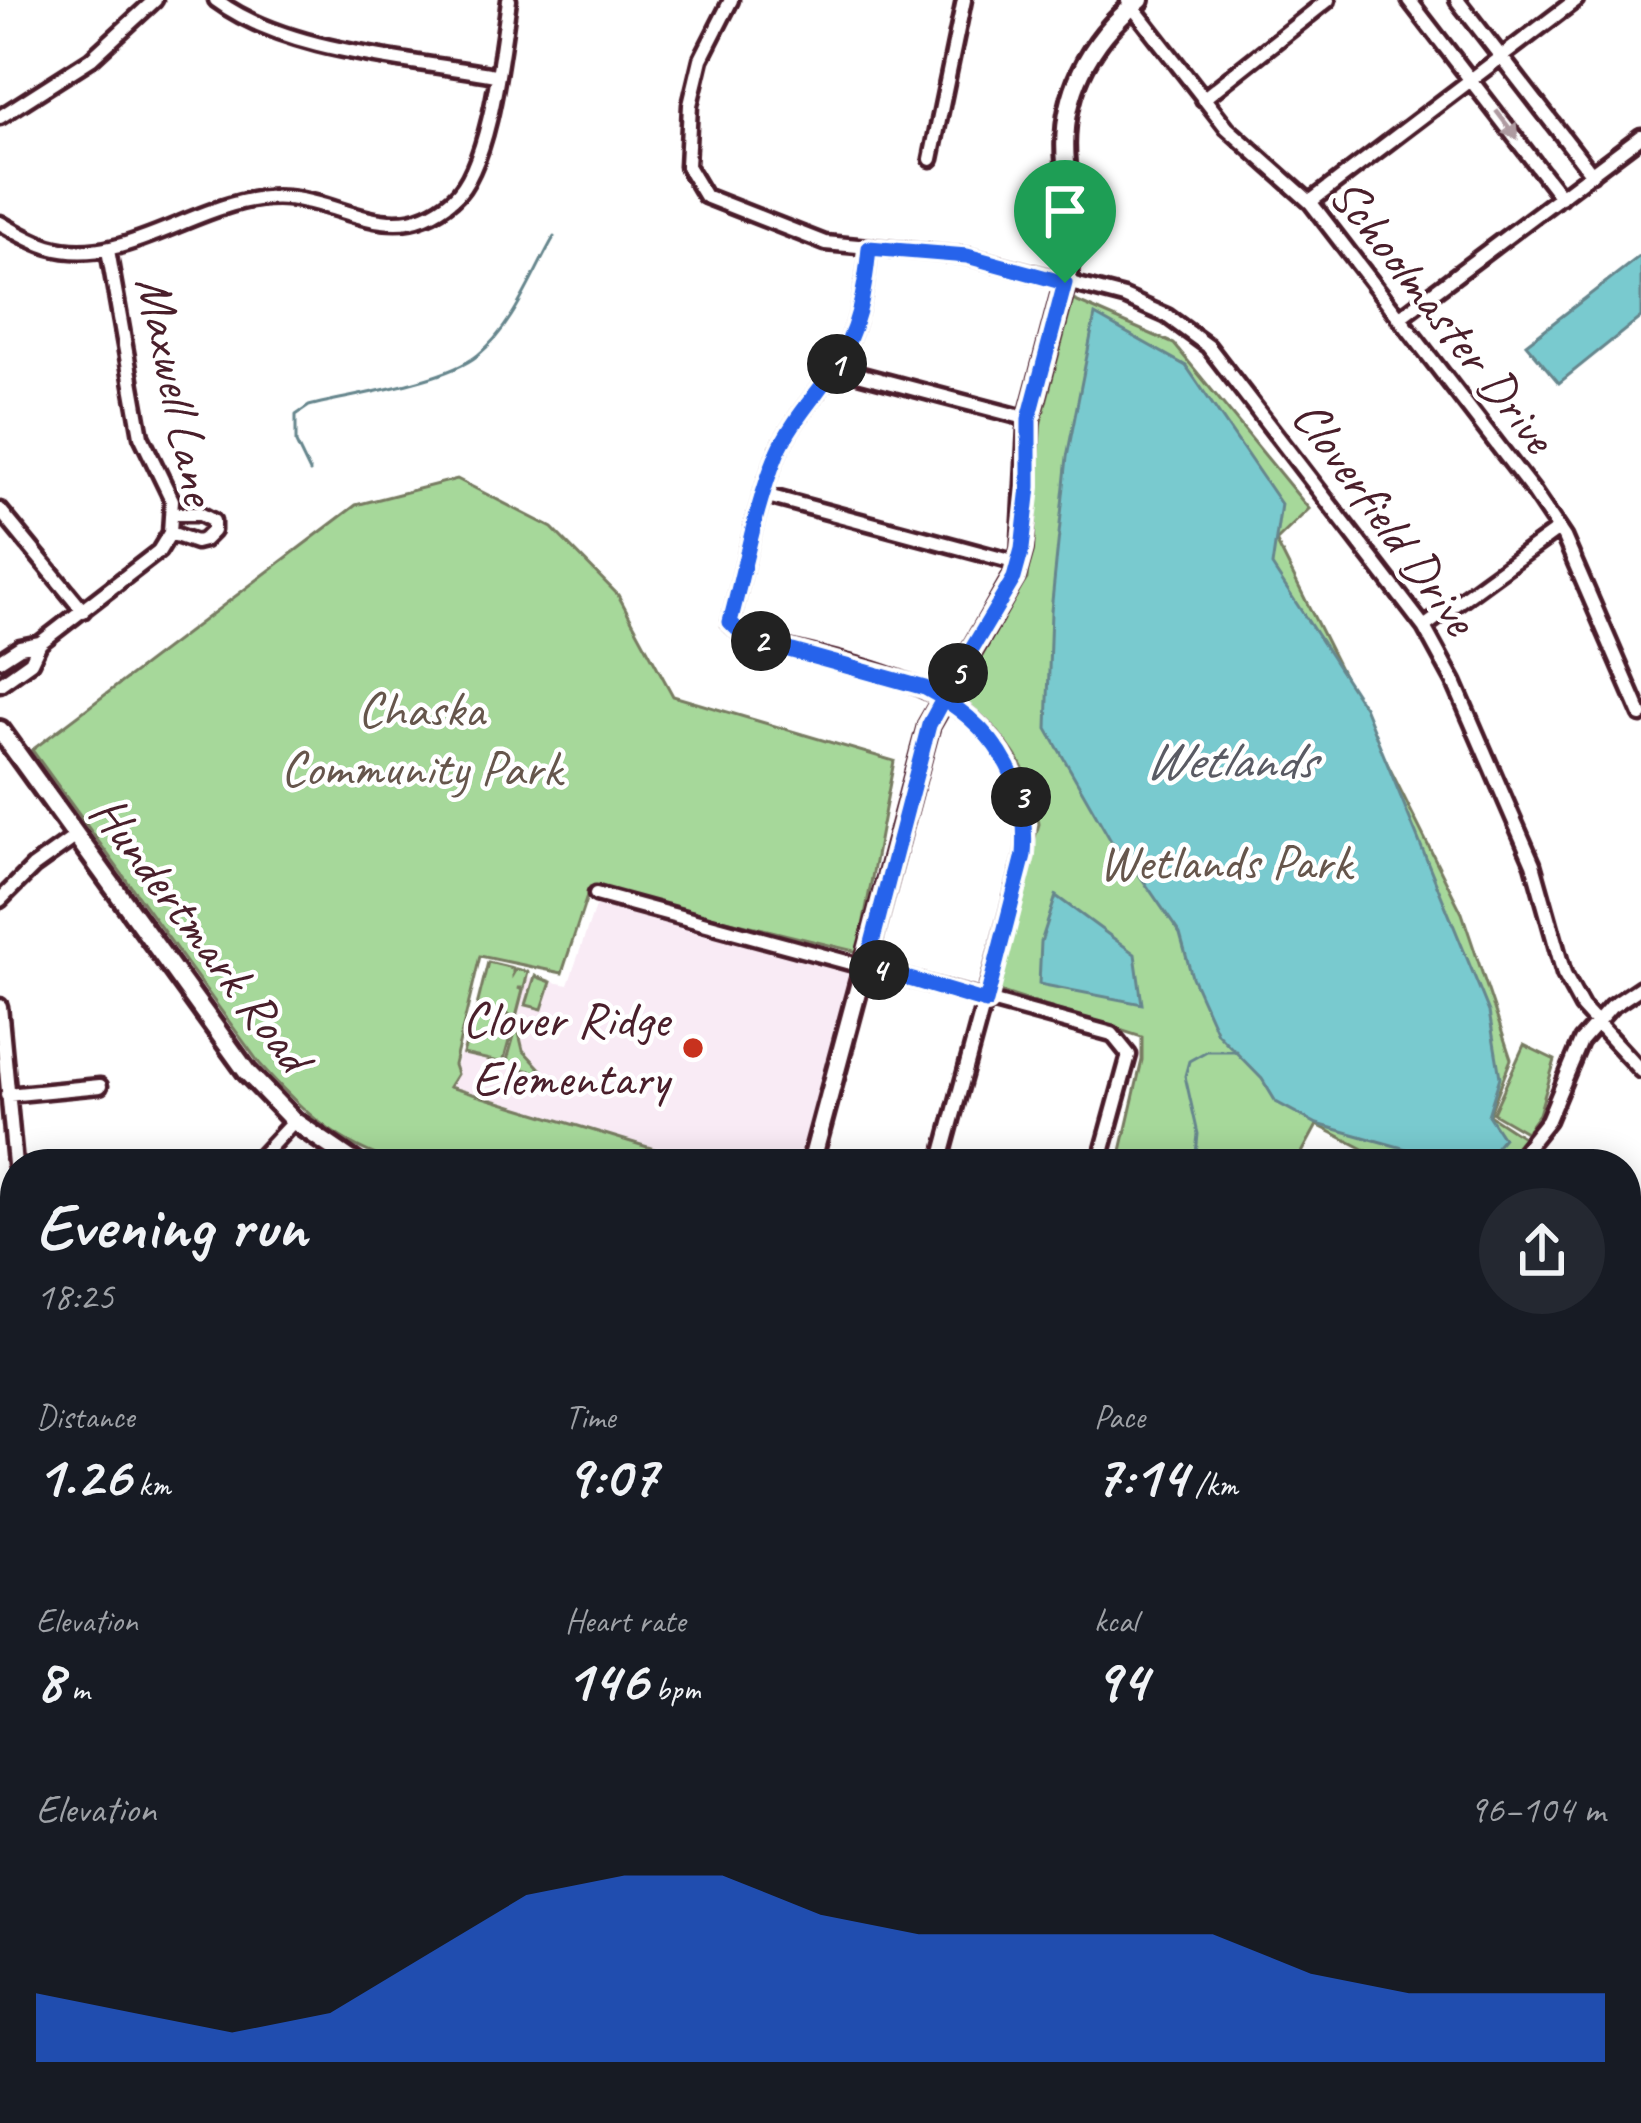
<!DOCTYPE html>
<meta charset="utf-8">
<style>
:root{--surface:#171b24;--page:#242831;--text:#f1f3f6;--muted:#9ea1a6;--accent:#2563eb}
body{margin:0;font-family:Caveat,sans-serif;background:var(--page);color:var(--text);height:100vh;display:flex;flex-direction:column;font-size:45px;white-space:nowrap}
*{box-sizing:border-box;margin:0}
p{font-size:39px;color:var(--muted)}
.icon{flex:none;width:66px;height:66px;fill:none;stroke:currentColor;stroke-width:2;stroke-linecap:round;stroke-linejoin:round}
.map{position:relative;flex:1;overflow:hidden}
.details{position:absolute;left:0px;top:1149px;width:1641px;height:975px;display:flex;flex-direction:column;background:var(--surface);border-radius:48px 48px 0 0;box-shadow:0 6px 30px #0003}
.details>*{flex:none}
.pin{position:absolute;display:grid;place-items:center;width:102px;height:102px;color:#fff;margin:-123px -51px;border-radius:50% 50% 50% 0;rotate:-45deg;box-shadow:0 0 12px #0007}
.pin .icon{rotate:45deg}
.km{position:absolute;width:60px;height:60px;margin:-30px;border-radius:50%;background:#222;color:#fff;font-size:33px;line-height:60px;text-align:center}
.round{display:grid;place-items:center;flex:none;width:126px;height:126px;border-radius:63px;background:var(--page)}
.head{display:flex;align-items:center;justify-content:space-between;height:204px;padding:0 36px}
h1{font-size:66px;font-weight:700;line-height:90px}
.stats{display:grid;grid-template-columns:repeat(3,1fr);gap:18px;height:204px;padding:12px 36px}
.stats div{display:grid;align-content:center}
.stats b{font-size:60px;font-weight:700}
.stats small{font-size:33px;font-weight:400}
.stats p{font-size:33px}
.chart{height:336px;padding:24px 36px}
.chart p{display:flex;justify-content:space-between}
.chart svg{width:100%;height:216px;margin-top:12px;fill:var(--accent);opacity:.7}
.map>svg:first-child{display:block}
.built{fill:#f9ebf5}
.green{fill:#a6d89a;stroke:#787c62;stroke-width:3}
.water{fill:#79cacf;stroke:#66868d;stroke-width:3}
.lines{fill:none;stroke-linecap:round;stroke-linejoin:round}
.stream{stroke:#66868d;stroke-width:3}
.street-casing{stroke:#4a1f2b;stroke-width:21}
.secondary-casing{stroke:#4a1f2b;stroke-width:26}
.street{stroke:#fff;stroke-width:12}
.secondary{stroke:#fff;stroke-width:16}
.rail{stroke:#4a1f2b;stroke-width:3}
.oneway{fill:#ae9aa0}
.route-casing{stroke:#fff;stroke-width:24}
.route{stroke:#2563eb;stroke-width:15}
.poi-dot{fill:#c8321e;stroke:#fff;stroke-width:4.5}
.labels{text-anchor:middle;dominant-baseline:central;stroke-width:9;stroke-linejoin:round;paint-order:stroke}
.street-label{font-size:51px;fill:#4a1f2b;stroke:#fff}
.park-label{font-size:51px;fill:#66564c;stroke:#fff}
.poi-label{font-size:51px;fill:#4a1f2b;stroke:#fff;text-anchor:end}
.water-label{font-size:54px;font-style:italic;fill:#5a5b64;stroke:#fff}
</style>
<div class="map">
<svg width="1641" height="2123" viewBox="0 0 1641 2123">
<rect width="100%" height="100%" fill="#fff"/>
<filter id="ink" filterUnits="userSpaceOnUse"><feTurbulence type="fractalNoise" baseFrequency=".00833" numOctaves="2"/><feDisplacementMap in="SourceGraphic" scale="24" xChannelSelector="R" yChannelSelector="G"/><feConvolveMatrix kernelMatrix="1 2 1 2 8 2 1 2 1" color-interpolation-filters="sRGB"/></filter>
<g filter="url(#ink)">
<path class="built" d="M597 901 852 972 801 1164H704L449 1087 488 969 568 985Z"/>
<path class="green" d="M1073 300 1174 344 1309 509 1276 541 1462 913 1511 1059 1489 1115 1532 1143 1506 1164H1393L1317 1125 1296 1164H1118L1142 1060V1037L989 988 1039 824C1030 754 998 732 948 689L1027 579 1038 433Z
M457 479 552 528 618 595 673 696 894 761 858 952 590 887 562 973 480 956 454 1065 457 1074 449 1087 704 1164H401C337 1145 303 1112 259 1063L32 750 356 505Z
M488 962 513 968V974L516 969 528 972 524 988H518L523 990 516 1017 477 1006Z
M535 976 551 982 542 1009 526 1005Z
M476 1009 515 1019 503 1063 463 1054Z
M517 1025 523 1050 547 1076 506 1064Z
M1524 1045 1555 1060 1539 1114 1526 1132 1493 1113Z
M0 1634 15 1641V1698L0 1692Z"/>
<path class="water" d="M1641 255V317L1559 383 1526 344Z
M1095 315 1186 366 1281 504 1272 566 1364 707 1489 1012 1500 1077 1488 1115 1503 1138 1484 1161 1460 1164 1317 1124 1276 1102 1262 1079 1217 1033 1192 977 1180 934 1136 870 1111 841 1047 729 1051 611 1067 457Z
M1056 896 1135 954 1142 1004 1039 984 1041 942Z
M64 2109H104L110 2123H69Z"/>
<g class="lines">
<path class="stream" d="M310 472 296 443V415L309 406C353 395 445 382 478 355 513 327 532 275 554 237
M1195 1164 1198 1134 1185 1076 1189 1061 1207 1051H1237
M1626 2098H1641
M1439 2109 1495 2121 1554 2109"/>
<defs>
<path id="street" d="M216 0C287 53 409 59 495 75
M731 0 701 59 690 105 687 166 705 196 825 243 967 256 1124 297 1167 316 1208 346 1424 627 1454 682 1533 864 1564 974 1582 1007 1641 1071
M1409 0 1561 197
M1457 0 1592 174
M1128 1 1227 128 1311 203 1533 491 1564 537 1641 715
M1203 99 1328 0
M0 117 91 59 155 0
M931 159 964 0
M1310 202 1576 0
M0 223C16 232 32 242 49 247 129 271 205 191 287 198 347 203 395 249 453 199 490 168 502 49 509 0
M1399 318 1641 136
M835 368 1029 419
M764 495 1017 563
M0 510 83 611
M170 533 196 542 204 540 213 531V521L200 514H173
M730 623 746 638C869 669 1037 688 1024 855L940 1164
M730 623C745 567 755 507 777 454 791 422 814 398 833 370 858 333 865 292 869 248
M1424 627 1557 530
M0 660 20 647 40 643
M0 684 31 662 40 643 159 551 170 533 172 500 141 436 108 250
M596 894 1112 1034 1129 1055 1099 1164
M0 900 33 867 75 837
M0 1006 15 1164
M7 1095 100 1086
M254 1164 294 1121
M1513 1164 1548 1120 1581 1041 1611 1007 1641 987
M0 1337 15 1319
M1626 1456 1641 1473
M0 1529 12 1550
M1638 1610 1641 1607
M0 1945 15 1940
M1626 1950 1641 1969
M207 2109 212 2123
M413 2109 420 2123
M1009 2109 1020 2123"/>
<path id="secondary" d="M0 730 247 1072 294 1121 357 1164
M811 1164 929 725 1014 577 1022 549 1029 419 1072 257C1075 224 1069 196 1066 163 1060 96 1088 41 1140 0
M0 1766 15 1774
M362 2109 369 2123
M824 2123 831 2109"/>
</defs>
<use href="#street" class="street-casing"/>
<use href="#secondary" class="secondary-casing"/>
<use href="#street" class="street"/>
<use href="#secondary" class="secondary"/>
<path class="rail" d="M0 1708 15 1715
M867 2109 898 2123"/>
</g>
<defs><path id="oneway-solid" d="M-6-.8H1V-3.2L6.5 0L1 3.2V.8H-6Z" transform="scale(3)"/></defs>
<use class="oneway" href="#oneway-solid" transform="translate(1507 125) rotate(53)"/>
</g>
<g class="lines" filter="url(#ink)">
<defs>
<path id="route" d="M1065 283 967 256 869 248C865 292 858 332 833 370 814 398 791 422 777 454 755 507 745 567 730 622L746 638 925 688C992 724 1030 777 1024 855L986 1002 866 966 929 725C937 710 946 694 954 679L1014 578 1022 549 1029 487V419L1065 283"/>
</defs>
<use href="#route" class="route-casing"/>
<use href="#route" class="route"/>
</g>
<circle class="poi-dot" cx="693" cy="1048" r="12"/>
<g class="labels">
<g class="street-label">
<text transform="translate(1443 315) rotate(52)">Schoolmaster Drive</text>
<text transform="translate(177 390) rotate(78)">Maxwell Lane</text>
<text transform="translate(1385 517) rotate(54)">Cloverfield Drive</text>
<text transform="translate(201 933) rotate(53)">Hundertmark Road</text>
</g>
<g class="park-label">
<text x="421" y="709">Chaska<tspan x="421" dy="59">Community Park</tspan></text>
<text x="1225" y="862">Wetlands Park</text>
</g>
<g class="poi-label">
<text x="669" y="1019">Clover Ridge<tspan x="669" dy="59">Elementary</tspan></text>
</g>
<g class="water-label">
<text x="1229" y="760">Wetlands</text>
</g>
</g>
</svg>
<div class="pin" style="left:1065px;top:283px;background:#1e9e55"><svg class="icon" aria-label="arrive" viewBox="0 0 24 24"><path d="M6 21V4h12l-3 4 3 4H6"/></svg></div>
<b class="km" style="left:837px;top:364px">1</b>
<b class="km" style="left:761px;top:641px">2</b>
<b class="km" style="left:1021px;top:797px">3</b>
<b class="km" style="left:879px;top:970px">4</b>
<b class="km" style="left:958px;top:673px">5</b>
<section class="details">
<div class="head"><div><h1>Evening run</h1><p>18:25</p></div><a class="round"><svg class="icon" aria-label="share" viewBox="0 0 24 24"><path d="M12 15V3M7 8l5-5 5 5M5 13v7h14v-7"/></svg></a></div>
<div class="stats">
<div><p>Distance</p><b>1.26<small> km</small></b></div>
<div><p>Time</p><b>9:07</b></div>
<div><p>Pace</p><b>7:14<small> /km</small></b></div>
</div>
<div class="stats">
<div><p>Elevation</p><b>8<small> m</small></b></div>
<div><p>Heart rate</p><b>146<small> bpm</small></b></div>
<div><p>kcal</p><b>94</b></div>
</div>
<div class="chart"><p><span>Elevation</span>96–104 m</p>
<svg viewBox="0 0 160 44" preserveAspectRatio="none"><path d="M0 44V30L10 34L20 38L30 34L40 22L50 10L60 6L70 6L80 14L90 18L100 18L110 18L120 18L130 26L140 30L150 30L160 30V44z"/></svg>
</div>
</section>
</div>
